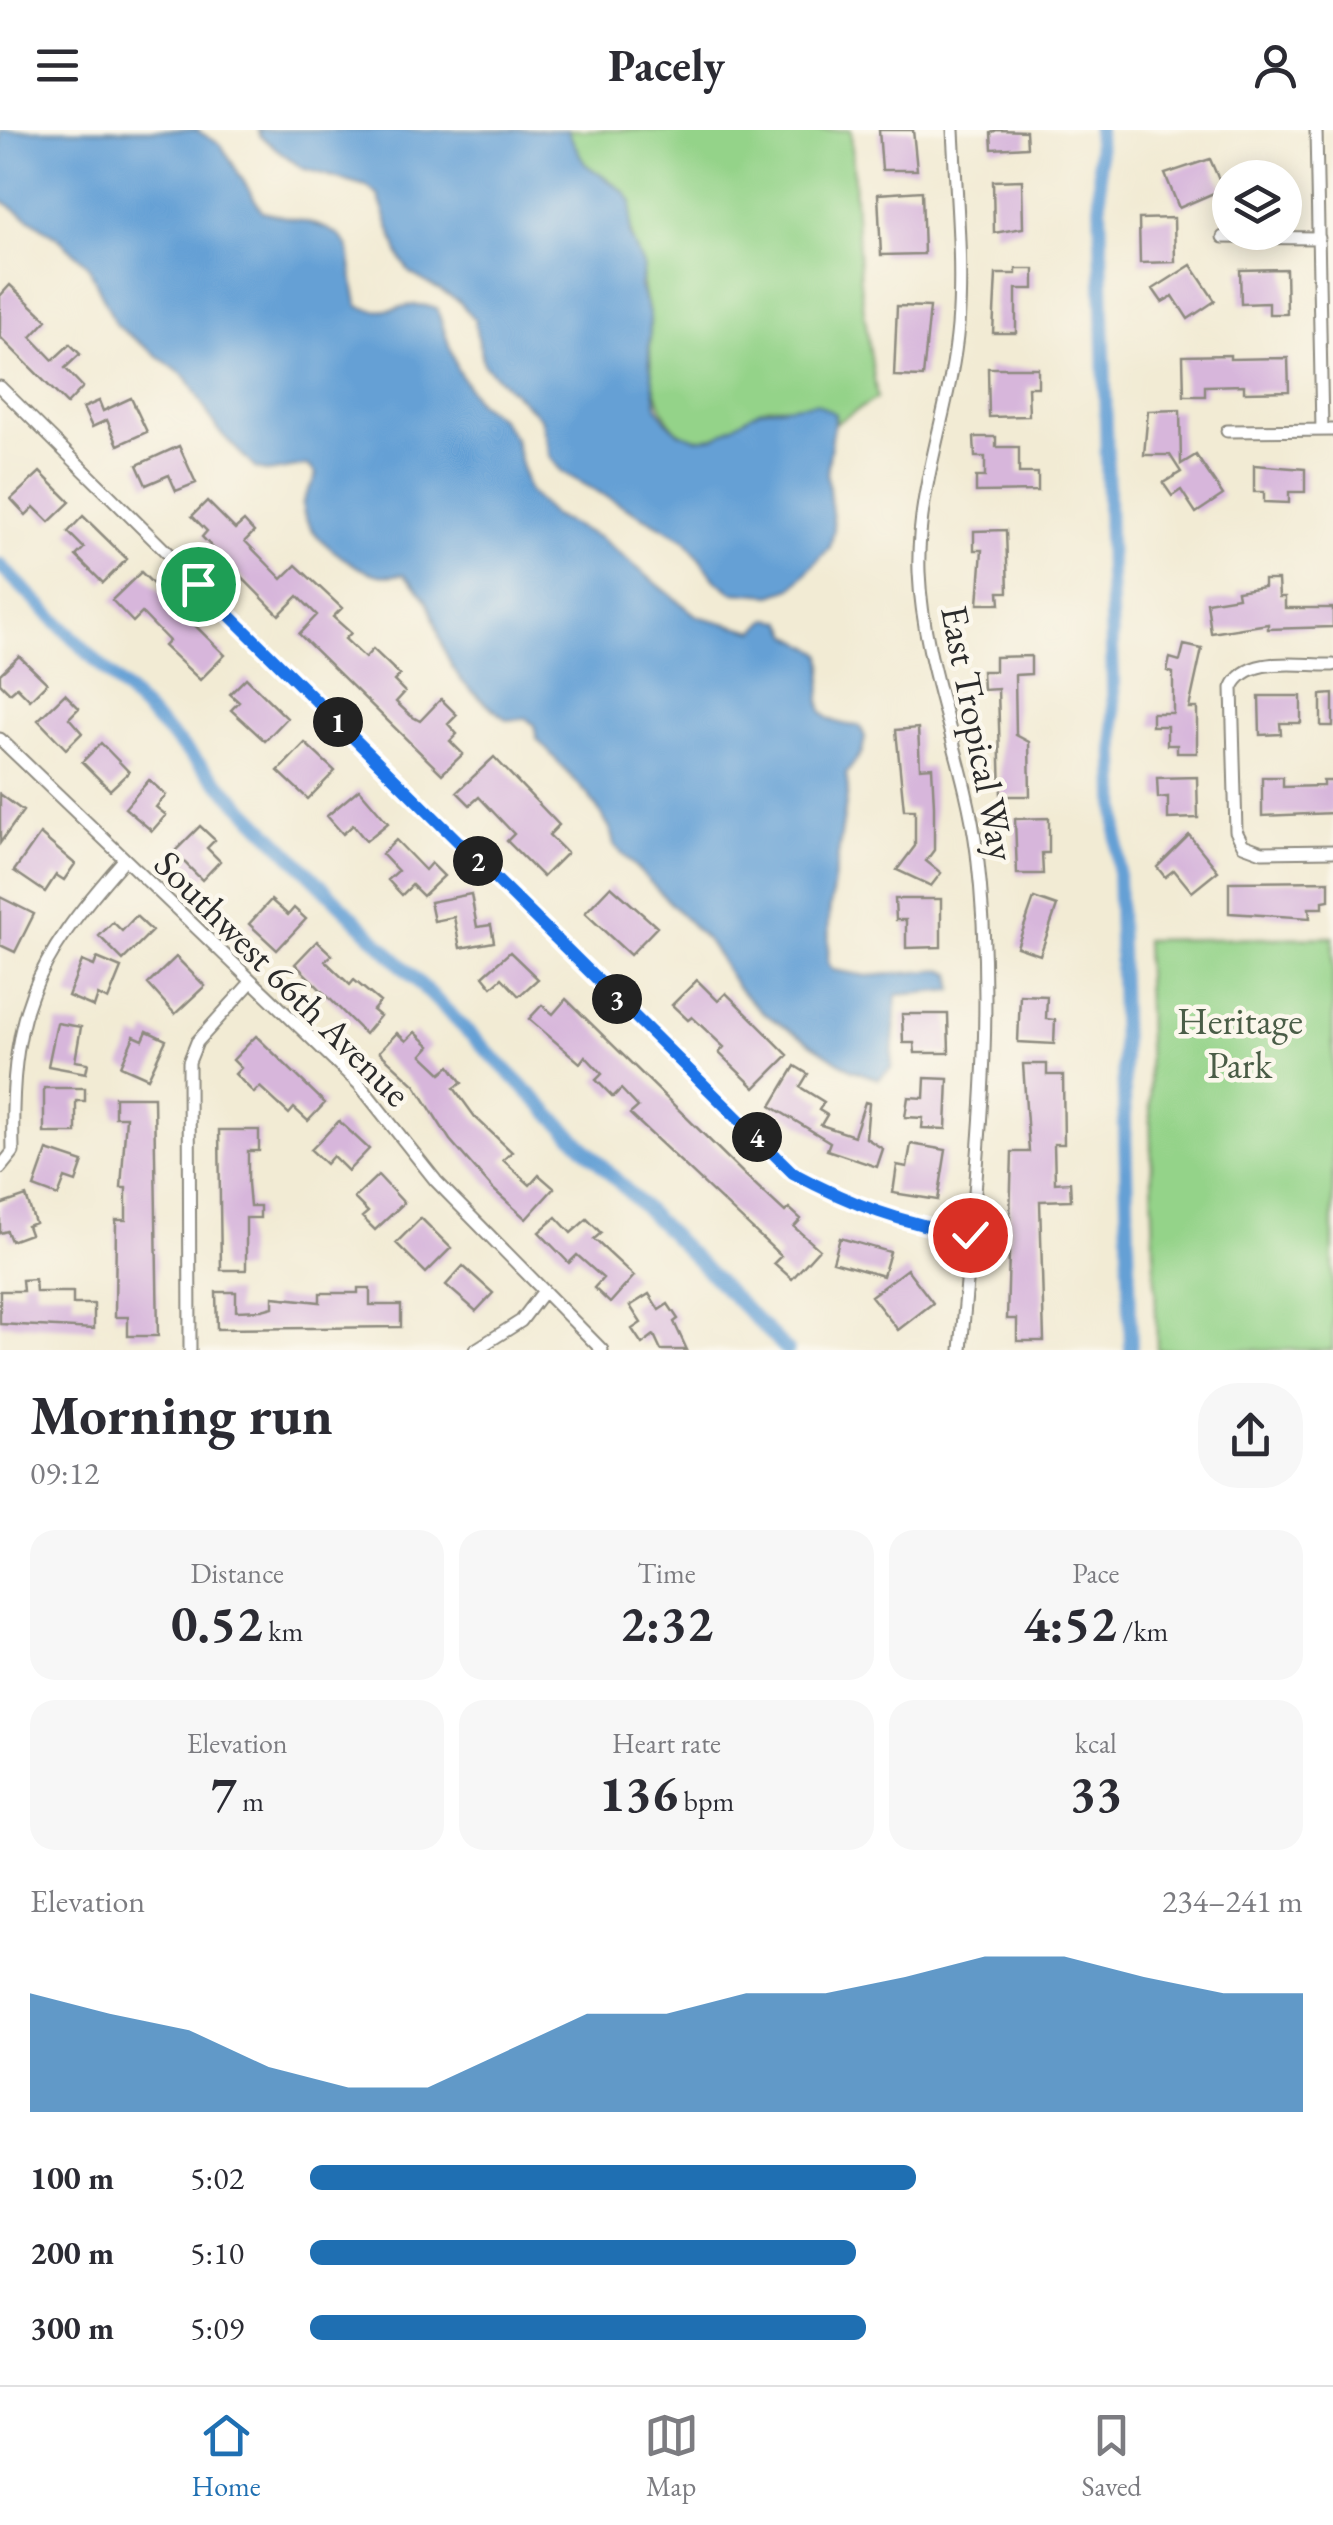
<!DOCTYPE html>
<meta charset="utf-8">
<style>
:root{--surface:#fff;--page:#f7f7f7;--text:#2b2b33;--muted:#7c7c81;--line:#e1e1e2;--accent:#1f6fb2}
body{margin:0;font-family:"EB Garamond",serif;background:var(--page);color:var(--text);height:100vh;display:flex;flex-direction:column;font-size:38px;white-space:nowrap}
*{box-sizing:border-box;margin:0}
p{font-size:32px;color:var(--muted)}
.icon{flex:none;width:55px;height:55px;fill:none;stroke:currentColor;stroke-width:2;stroke-linecap:round;stroke-linejoin:round}
.map{position:relative;height:1220px;overflow:hidden}
.details{display:flex;flex-direction:column;background:var(--surface);flex:1}
.details>*{flex:none}
.fabs{position:absolute;left:1212px;top:30px;display:grid;gap:20px}
.fabs a{display:grid;place-items:center;width:90px;height:90px;border-radius:50%;background:var(--surface);box-shadow:0 5px 25px #0003;font-size:50px}
.pin{position:absolute;display:grid;place-items:center;width:85px;height:85px;color:#fff;margin:-42px;border:5px solid #fff;border-radius:50%;box-shadow:0 2px 10px #0007}
.km{position:absolute;width:50px;height:50px;margin:-25px;border-radius:50%;background:#222;color:#fff;font-size:28px;line-height:50px;text-align:center}
.round{display:grid;place-items:center;flex:none;width:105px;height:105px;border-radius:40px;background:var(--page)}
.overview{display:flex;align-items:center;justify-content:space-between;height:170px;padding:0 30px}
h1{font-size:55px;font-weight:700;line-height:75px}
.metrics{display:grid;grid-template-columns:repeat(3,1fr);gap:15px;height:170px;padding:10px 30px}
.metrics div{display:grid;align-content:center;border-radius:25px;background:var(--page);text-align:center}
.metrics b{font-size:50px;font-weight:700}
.metrics small{font-size:28px;font-weight:400}
.metrics p{font-size:28px}
.chart{height:280px;padding:20px 30px}
.chart p{display:flex;justify-content:space-between}
.chart svg{width:100%;height:180px;margin-top:10px;fill:var(--accent);opacity:.7}
ul{padding:0 30px;list-style:none;font-size:32px}
li{display:grid;grid-template-columns:160px 120px 1fr;align-items:center;height:75px}
li i{height:25px;border-radius:12px;background:var(--accent)}
header{display:flex;justify-content:space-between;align-items:center;height:130px;padding:0 30px;background:var(--surface);font-size:45px;font-weight:700}
.dock{display:flex;justify-content:space-around;align-items:center;height:140px;border-top:2px solid var(--line);background:var(--surface);font-size:28px;color:var(--muted)}
.dock a{display:grid;justify-items:center;gap:5px}
.dock .on{color:var(--accent)}
.map>svg:first-child{display:block}
.green{fill:#94d389;stroke:#607f5a;stroke-width:2.5}
.water{fill:#65a0d5;stroke:#486680;stroke-width:2.5}
.lines{fill:none;stroke-linecap:round;stroke-linejoin:round}
.canal{stroke:#65a0d5;stroke-width:14}
.building{fill:#d7b6db}
.minor-casing{stroke:#8e8b80;stroke-width:15}
.minor{stroke:#fff;stroke-width:11}
.route-casing{stroke:#fff;stroke-width:20}
.route{stroke:#1a73e8;stroke-width:12}
.labels{text-anchor:middle;dominant-baseline:central;stroke-width:9;stroke-linejoin:round;paint-order:stroke}
.street-label{font-size:38px;fill:#2b2b2b;stroke:#fbf7ec}
.park-label{font-size:38px;fill:#4a5d47;stroke:#fbf7ec}
</style>
<header><svg class="icon" aria-label="menu" viewBox="0 0 24 24"><path d="M4 6h16M4 12h16M4 18h16"/></svg>Pacely<svg class="icon" aria-label="person" viewBox="0 0 24 24"><circle cx="12" cy="8" r="4"/><path d="M4 21q1-7 8-7t8 7"/></svg></header>
<div class="map">
<svg width="1333" height="1220" viewBox="0 0 1333 1220">
<rect width="100%" height="100%" fill="#fbf7ec"/>
<filter id="ink" filterUnits="userSpaceOnUse"><feTurbulence type="fractalNoise" baseFrequency=".01" numOctaves="2"/><feDisplacementMap in="SourceGraphic" scale="20" xChannelSelector="R" yChannelSelector="G"/><feConvolveMatrix kernelMatrix="1 2 1 2 8 2 1 2 1" color-interpolation-filters="sRGB"/></filter>
<filter id="wash" filterUnits="userSpaceOnUse"><feTurbulence type="fractalNoise" baseFrequency=".0048" numOctaves="4" result="noise"/><feDisplacementMap in="SourceGraphic" scale="40" xChannelSelector="R" yChannelSelector="G"/><feGaussianBlur stdDeviation="2.25" result="paint"/><feColorMatrix in="noise" values="0 0 0 0 0 0 0 0 0 0 0 0 0 0 0 0 0 1.4 0 .05"/><feComposite in="paint" operator="in"/></filter>
<g filter="url(#wash)">
<rect width="100%" height="100%" fill="#f2ebd4"/>
<path class="green" d="M567 0H851L860 154 877 268 836 293 835 284C814 282 778 271 758 281 745 288 735 300 719 305 674 322 659 279 652 245 649 226 650 210 650 191 649 171 639 160 644 138L635 125 625 62 585 34Z
M1333 807V1220H1157L1145 810Z"/>
<path class="water" d="M0 0H196L221 15 262 81C286 89 344 93 349 122 353 141 352 157 358 176 393 190 403 166 437 179L457 239 477 272 499 287 514 307 528 360 553 386 600 408 697 486 755 501 768 489 783 491 790 505 821 523C832 553 794 593 860 596L865 607 862 622 846 644 848 660 829 784 828 833 833 840 867 846 942 840 952 844 953 860 897 865 891 938 879 949 852 940 762 882 737 857 711 815 614 715 610 698 590 667 537 609 534 595 526 588 507 590C492 577 470 563 459 547 429 505 444 477 403 444 395 445 387 447 379 445 354 440 299 402 303 372 305 362 314 355 316 344L308 335 268 342 255 338 217 299 187 248 116 195 88 135 57 107 0 69Z
M258 0H567L585 34 625 62 632 72 630 105 644 138 640 156 650 186 649 229 657 277 666 291 679 303 697 309 716 307 759 280 816 273 835 284 827 343 834 399 830 417 792 458 772 465 732 462 715 449 684 409 562 342 550 327 541 288 484 235 474 189 459 171 410 143 399 125 378 65 366 56 302 38 261 7Z"/>
<g class="lines">
<path class="canal" d="M1098 0 1131 1220
M0 435 787 1220"/>
</g>
<g id="blocks">
<path class="building" d="M879 0H913L917 40H882Z
M997 0 1026 1 1027 17 992 19 991 3Z
M1210 29 1223 59 1179 78 1165 44Z
M1022 50 1023 98 994 103 993 51Z
M922 61 924 124 881 125 878 64Z
M1174 88 1175 132 1140 133 1139 89Z
M1191 135 1215 171 1188 189 1173 166 1162 172 1153 159Z
M1016 139H1034V159H1016V203H993L996 144H1016Z
M1286 139 1287 184H1269V173L1241 174 1240 140Z
M10 155 47 190 31 207 53 230 70 214 80 224 65 238 83 257 67 274 0 207V166Z
M897 176 930 177 923 247 894 246Z
M1230 225V229L1288 228 1289 261 1244 262V255L1205 256V266H1184L1183 226Z
M988 238H1038V257H1028L1029 286 989 287Z
M131 268 147 302 118 315 107 290 92 297 83 278 99 271 103 281Z
M1180 280 1181 334 1196 325 1223 365 1196 383 1181 360 1172 366 1163 353 1181 342 1170 325H1144L1148 281Z
M974 307H996V317H1019V343H1038V361L976 362V347H985V327H975Z
M179 316 196 353 176 361 169 345 146 355 137 335Z
M1254 335 1305 339V362H1289V373L1264 372V362H1254Z
M40 342 70 372 49 392 34 377 26 385 11 369Z
M207 371 235 399 244 391 254 402 245 411 282 449 296 435 342 478 333 487 351 503 345 509 365 528 373 519 400 545 394 551 405 562 396 572 411 586 420 591 441 569 457 585 448 594 457 604 450 611 463 624 442 644 299 504 317 485 298 466 279 485 202 407 207 401 192 386Z
M83 386 127 429 103 453 76 426 84 418 68 402Z
M1006 400 1008 462H999L1000 474H978L982 420H974V401Z
M141 442 225 525 200 550 164 516 169 511 142 483 133 492 112 470Z
M1264 450H1278L1279 467H1285V478H1333V497L1268 499V494L1211 503 1207 472 1238 467 1237 461 1264 457Z
M1184 515 1202 519 1189 578H1197V623H1177V615H1167V596H1152V583H1173V543L1167 541 1170 528 1180 531Z
M19 526 47 553 30 570 17 557 10 563 0 553V544Z
M1031 526V544L1015 545 1016 605 1029 612 1030 666H1001L998 559 983 560 982 541H995V527Z
M246 548 287 588 265 611 231 580 239 572 230 564Z
M65 564 79 578 69 588 82 603 66 619 38 590Z
M1333 564V596H1321V565Z
M1259 566H1301V593H1280L1281 604 1260 605Z
M918 598 920 638 932 637 934 676V720L926 731 941 743 931 756 897 740 915 716V680H904L896 600Z
M101 613 129 642 110 660 82 632Z
M305 613 335 641 308 669 278 641Z
M494 627 559 695 549 705 567 723 543 747 507 711 514 704 479 667 470 675 457 662Z
M1197 647 1198 688 1168 689V667L1158 668 1157 648Z
M1262 647H1283V657L1323 656V651H1333V683L1262 686Z
M149 650 166 665 156 677 166 685 152 701 125 678Z
M359 659 388 693 366 711 353 695 343 704 327 686Z
M0 664 23 681 0 713Z
M1049 688V723H1042L1043 744H1017L1015 689Z
M200 696 215 710 207 718 220 731 202 750 174 722Z
M40 704 75 734 64 750 56 745 45 762 14 741Z
M1189 705 1218 741 1192 762 1174 740 1165 747 1157 737Z
M396 710 425 740 431 733 444 746 423 766 412 755 402 765 388 750 398 741 382 724Z
M1329 751V770L1323 771V778H1309L1310 788 1229 783V752Z
M611 756 657 797 630 825 585 783Z
M471 764 477 797 491 795 494 812 460 818 454 787 434 791 430 772Z
M0 767 34 784 15 822 0 815Z
M1034 768 1057 776 1040 825 1017 817Z
M895 769H941V817L906 818V790H896Z
M271 770 288 785 294 778 306 789 277 820 249 794Z
M136 786 152 801 123 830 99 806 113 792 122 801Z
M317 811 332 825 325 831 350 855 354 850 380 872 373 880 380 886 365 904 295 834Z
M510 822 538 849 519 866 502 848 492 857 483 846Z
M176 827 205 856 175 884 148 854Z
M97 828 121 838 108 870 98 865 94 877 68 866 82 831 94 836Z
M697 850 718 871 726 863 788 925 755 958 719 923 724 917 692 887 688 890 672 875Z
M1020 865 1047 866 1046 889 1055 890 1054 914 1018 912Z
M566 869 742 1042 785 1082 789 1078 801 1089 794 1097 819 1119 792 1149 774 1133 781 1126 630 984 638 977 621 959 613 967 596 950 602 944 585 926 580 933 529 889 542 875 553 884Z
M902 884H948L949 923H915L914 913H903Z
M57 893 81 897 75 931 88 933 86 943 48 936Z
M147 901 166 910 148 948 121 936 134 906 143 910Z
M415 902 430 916 422 925 441 943 450 936 462 953 454 958 475 987 512 1022 503 1030 530 1055 539 1045 554 1058 526 1089 493 1059 450 1010 415 955 379 922 397 903 406 911Z
M256 906 325 973 308 991 294 978 289 984 260 957 254 963 235 944 241 938 233 930Z
M1023 934H1047V945H1063L1064 1014H1054L1055 1053 1070 1052 1071 1070 1040 1071 1044 1211H1017V1189H1007L1012 1022H1029Z
M795 936 808 944 800 957 824 972 819 980 827 985 821 995 854 1006 865 972 869 973 866 1008 883 1019 877 1037 827 1020 830 1012 771 976Z
M925 948 948 949 946 999 922 998 923 988 905 987 908 967 924 968Z
M44 958H85V971H76V1003H44Z
M115 967H154L158 1206H128V1187H115L116 1090H126V1058H121L126 987H115Z
M339 991 369 1019 348 1041 333 1026 326 1034 311 1020Z
M219 1000H259V1021H248V1053L250 1076H260V1088H246V1140H221Z
M911 1014 946 1020 938 1070 893 1063 897 1035 907 1037Z
M47 1020 83 1032 76 1052 65 1048 58 1066 34 1057Z
M378 1045 404 1073 375 1100 362 1087 368 1082 354 1068Z
M26 1066 35 1093 27 1096 30 1104 11 1111 7 1101 0 1103V1075Z
M556 1087 571 1103 587 1089 601 1103 594 1109 634 1146 610 1173 594 1158 603 1148 577 1125 569 1133 539 1102Z
M421 1088 451 1118 426 1143 396 1113Z
M840 1108 890 1122 883 1146 833 1132Z
M463 1136 493 1163 476 1181 446 1155Z
M907 1139 933 1173 898 1200 871 1166Z
M35 1149 36 1162H73V1174H94V1199L0 1194V1161H23L22 1150Z
M358 1158H370V1175H401V1197L217 1199 216 1162H236V1181L262 1180 273 1177V1167L320 1172V1163H358Z
M649 1164 659 1180 668 1174 678 1189 674 1192 687 1220H661L654 1205 642 1214 632 1199 641 1193 630 1176Z"/>
</g>
</g>
<g filter="url(#ink)">
<use href="#blocks" fill-opacity="0" stroke="#8e8b80" stroke-width="2.5"/>
<g class="lines">
<defs>
<path id="minor" d="M953 0C956 65 963 132 958 196 951 279 916 358 919 442 923 538 965 627 977 723 997 889 975 1054 961 1220
M1316 0 1322 300
M1223 107 1319 108
M0 257 793 1043C854 1076 902 1093 970 1105
M1227 301 1333 300
M1333 535C1301 536 1246 524 1232 558L1236 701 1243 715 1262 722 1333 721
M0 609 359 954 436 1051 602 1220
M0 1038 13 1022C10 883 31 835 123 731
M190 1220 189 932 197 912 252 851
M475 1220 521 1191 543 1162"/>
</defs>
<use href="#minor" class="minor-casing"/>
<use href="#minor" class="minor"/>
</g>
</g>
<g class="lines" filter="url(#ink)">
<defs>
<path id="route" d="M198 454 793 1043C854 1076 902 1093 970 1105"/>
</defs>
<use href="#route" class="route-casing"/>
<use href="#route" class="route"/>
</g>
<g class="labels">
<g class="street-label">
<text transform="translate(979 603) rotate(79)">East Tropical Way</text>
<text transform="translate(283 848) rotate(45)">Southwest 66th Avenue</text>
</g>
<g class="park-label">
<text x="1240" y="890">Heritage<tspan x="1240" dy="44">Park</tspan></text>
</g>
</g>
</svg>
<div class="fabs">
<a><svg class="icon" aria-label="layers" viewBox="0 0 24 24"><path d="M12 4l9 5-9 5-9-5zM3 14l9 5 9-5"/></svg></a>
</div>
<div class="pin" style="left:198px;top:454px;background:#1e9e55"><svg class="icon" aria-label="arrive" viewBox="0 0 24 24"><path d="M6 21V4h12l-3 4 3 4H6"/></svg></div>
<div class="pin" style="left:970px;top:1105px;background:#d93025"><svg class="icon" aria-label="check" viewBox="0 0 24 24"><path d="M5 12l5 5 9-10"/></svg></div>
<b class="km" style="left:338px;top:592px">1</b>
<b class="km" style="left:478px;top:731px">2</b>
<b class="km" style="left:617px;top:869px">3</b>
<b class="km" style="left:757px;top:1007px">4</b>
</div>
<section class="details">
<div class="overview"><div><h1>Morning run</h1><p>09:12</p></div><a class="round"><svg class="icon" aria-label="share" viewBox="0 0 24 24"><path d="M12 15V3M7 8l5-5 5 5M5 13v7h14v-7"/></svg></a></div>
<div class="metrics">
<div><p>Distance</p><b>0.52<small> km</small></b></div>
<div><p>Time</p><b>2:32</b></div>
<div><p>Pace</p><b>4:52<small> /km</small></b></div>
</div>
<div class="metrics">
<div><p>Elevation</p><b>7<small> m</small></b></div>
<div><p>Heart rate</p><b>136<small> bpm</small></b></div>
<div><p>kcal</p><b>33</b></div>
</div>
<div class="chart"><p><span>Elevation</span>234–241 m</p>
<svg viewBox="0 0 160 44" preserveAspectRatio="none"><path d="M0 44V15L10 20L20 24L30 33L40 38L50 38L60 29L70 20L80 20L90 15L100 15L110 11L120 6L130 6L140 11L150 15L160 15V44z"/></svg>
</div>
<ul>
<li><b>100 m</b>5:02<i style="width:61%"></i></li>
<li><b>200 m</b>5:10<i style="width:55%"></i></li>
<li><b>300 m</b>5:09<i style="width:56%"></i></li>
</ul>
</section>
<nav class="dock">
<a class="on"><svg class="icon" aria-label="home" viewBox="0 0 24 24"><path d="M3 11l9-7 9 7M6 9v11h12V9"/></svg>Home</a>
<a><svg class="icon" aria-label="map" viewBox="0 0 24 24"><path d="M3 6l6-2 6 2 6-2v14l-6 2-6-2-6 2zM9 4v14M15 6v14"/></svg>Map</a>
<a><svg class="icon" aria-label="saved" viewBox="0 0 24 24"><path d="M7 4h10v16l-5-4-5 4z"/></svg>Saved</a>
</nav>
